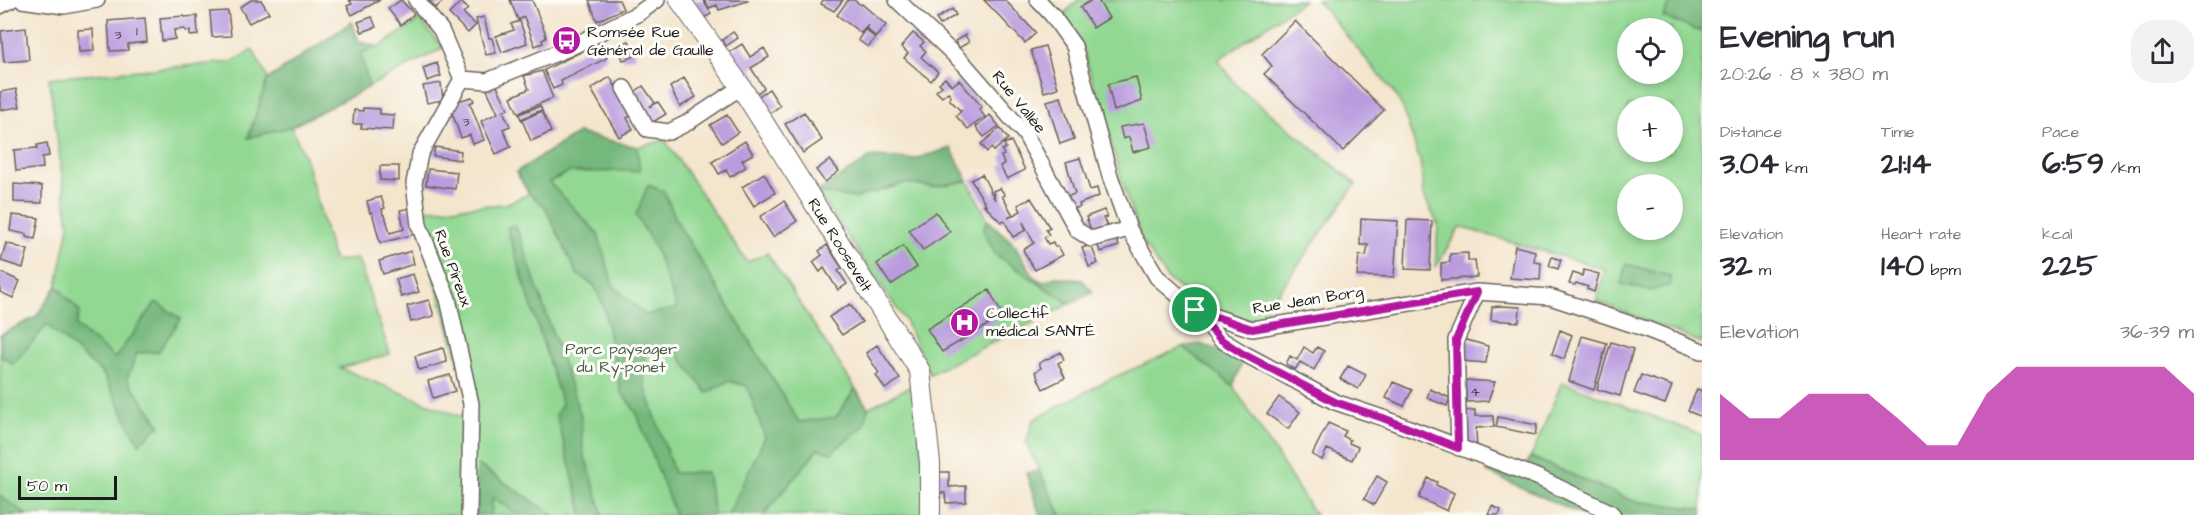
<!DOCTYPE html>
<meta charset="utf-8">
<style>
:root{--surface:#fff;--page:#f2f2f3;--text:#2b2b33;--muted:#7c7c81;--accent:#b5179e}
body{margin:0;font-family:"Architects Daughter",sans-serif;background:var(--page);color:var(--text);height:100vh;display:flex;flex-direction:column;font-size:22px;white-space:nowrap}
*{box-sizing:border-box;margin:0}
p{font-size:20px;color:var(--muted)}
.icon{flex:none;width:33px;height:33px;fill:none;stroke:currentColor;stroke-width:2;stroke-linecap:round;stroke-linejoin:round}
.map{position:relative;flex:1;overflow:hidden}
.panel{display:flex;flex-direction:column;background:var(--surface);width:510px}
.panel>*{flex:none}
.buttons{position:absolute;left:1617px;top:18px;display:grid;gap:12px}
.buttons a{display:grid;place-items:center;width:66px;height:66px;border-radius:50%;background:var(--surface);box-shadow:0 3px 9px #0003;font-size:30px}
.scale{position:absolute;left:18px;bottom:15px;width:99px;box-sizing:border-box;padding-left:6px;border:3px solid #1c1c1c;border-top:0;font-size:16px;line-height:21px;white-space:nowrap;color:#1c1c1c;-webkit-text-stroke:4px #fdfcf7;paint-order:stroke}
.pin{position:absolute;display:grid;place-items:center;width:51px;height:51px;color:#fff;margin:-26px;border:3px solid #fff;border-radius:50%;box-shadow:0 2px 6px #0007}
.round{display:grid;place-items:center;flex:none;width:63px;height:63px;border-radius:24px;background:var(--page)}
.summary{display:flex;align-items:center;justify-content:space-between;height:102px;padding:0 18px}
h1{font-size:33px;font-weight:800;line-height:45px}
.metrics{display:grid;grid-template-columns:repeat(3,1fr);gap:9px;height:102px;padding:6px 18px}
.metrics div{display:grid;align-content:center}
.metrics b{font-size:30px;font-weight:800}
.metrics small{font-size:16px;font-weight:400}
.metrics p{font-size:16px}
.chart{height:168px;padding:12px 18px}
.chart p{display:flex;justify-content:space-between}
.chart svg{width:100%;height:108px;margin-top:6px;fill:var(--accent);opacity:.7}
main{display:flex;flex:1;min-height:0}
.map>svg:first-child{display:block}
.green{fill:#92d892;stroke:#577a57;stroke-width:1.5;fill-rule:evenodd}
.forest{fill:#75b87c;stroke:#486a4c;stroke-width:1.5}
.building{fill:#b99bde}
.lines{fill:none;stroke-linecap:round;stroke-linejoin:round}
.minor-casing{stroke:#68625a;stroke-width:18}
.major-casing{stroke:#68625a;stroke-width:22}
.minor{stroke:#fff;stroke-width:15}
.major{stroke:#fff;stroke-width:20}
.route-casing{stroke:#fff;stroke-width:12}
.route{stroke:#b5179e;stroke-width:8}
.labels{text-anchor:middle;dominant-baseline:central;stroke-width:6;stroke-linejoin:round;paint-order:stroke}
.number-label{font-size:14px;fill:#433c4c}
.poi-label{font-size:16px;fill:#1c1c1c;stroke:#fdfcf7;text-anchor:start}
.street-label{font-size:16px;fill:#1c1c1c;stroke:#fdfcf7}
.park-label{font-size:16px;fill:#455e45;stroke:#fdfcf7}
</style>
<main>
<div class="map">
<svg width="1702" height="515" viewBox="0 0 1702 515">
<rect width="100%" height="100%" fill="#fdfcf7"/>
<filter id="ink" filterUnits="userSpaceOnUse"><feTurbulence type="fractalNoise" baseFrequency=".0167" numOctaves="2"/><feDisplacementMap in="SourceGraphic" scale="12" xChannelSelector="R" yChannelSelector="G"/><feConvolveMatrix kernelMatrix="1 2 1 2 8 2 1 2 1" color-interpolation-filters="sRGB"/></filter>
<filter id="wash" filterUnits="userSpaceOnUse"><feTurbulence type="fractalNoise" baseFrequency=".008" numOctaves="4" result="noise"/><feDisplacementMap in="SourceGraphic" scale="24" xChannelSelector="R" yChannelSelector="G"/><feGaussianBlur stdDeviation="1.35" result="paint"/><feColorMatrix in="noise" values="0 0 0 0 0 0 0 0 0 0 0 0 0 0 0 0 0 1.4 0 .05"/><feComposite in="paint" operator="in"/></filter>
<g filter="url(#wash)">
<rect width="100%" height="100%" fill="#f4e5cd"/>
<path class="green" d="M1078 0H1304L1218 60 1238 87 1356 184 1258 321 1211 311 1168 280 1143 243 1128 201 1082 46 1064 14Z
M1317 0H1677L1671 2 1695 30H1702V343L1596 301 1605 269 1460 227 1435 268 1438 225 1423 194 1421 165 1403 108 1395 94ZM1628 28H1672V74H1628ZM1628 106H1672V152H1628ZM1628 184H1672V230H1628Z
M420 20 443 48 291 127 305 157 334 261 358 259 390 354 340 368 466 419 471 404 419 225 423 210 506 204 529 194 516 172 578 133 637 147 665 140 747 262 767 253 868 408 913 385 930 515H0V335L36 317 57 286 69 226 49 78 232 62 253 50 268 79 352 22 359 42 379 47Z
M968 181 988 220 983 230 996 255 1070 304 930 374 905 320 817 192 855 198 906 183 933 187Z
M1183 347 1233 386 1315 515H1061L1026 443 1033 420 1108 380Z
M1562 382 1702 435V509L1633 501 1531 457Z"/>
<path class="forest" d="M1677 0H1702V30H1696L1663 17 1671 2Z
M352 22 359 42 379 47 361 53 369 87 290 127 248 138 267 80Z
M578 133 637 147 640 171 569 172 549 182 598 234 613 285 645 315 677 308 655 248 636 215 648 185 664 191 677 222 799 422 836 417 855 389 868 408 864 426 831 453 818 449 764 515H728L765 437 747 386 728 381 707 393 676 352 645 345 644 383 674 473 707 472 714 515H675L636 412 621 392 604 308 594 285 577 274 545 207 530 194 516 172Z
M951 148 968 181 933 187 906 183 855 198 817 192 871 157 914 159Z
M988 220 1014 244 1035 278 1044 282 1055 277 1082 280 1093 292 1070 304 996 255 983 230Z
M514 225 519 234 581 416 583 450 603 515H583L556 414 562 404 507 228Z
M1626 264 1670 276 1671 285 1649 291 1621 284Z
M57 286 80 312 76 326 115 358 156 302 181 319 158 352 137 353 127 379 160 425 139 444 103 374 47 325 13 364 0 355V335L36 317Z
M1200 344 1244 358 1233 386 1183 347Z
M1530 457 1633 501 1702 509V515H1582L1487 472 1493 462 1523 473Z
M478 465 554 515H517L493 497 491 515H476Z
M1039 471 1061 515H1040L1026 473Z
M0 496 27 515H0Z"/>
<g id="blocks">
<path class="building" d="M251 0H261L269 13 249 23 240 7Z
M349 0H380L352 15 347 6 352 4Z
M401 0 414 14 401 25 388 9Z
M429 0H445L435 8Z
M510 0H532L545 32 546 38 542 40 543 43 535 46 524 17 518 20Z
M589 0H619L623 9 597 21Z
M692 0H703L711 14 704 18Z
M704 0H748V1L719 10 717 5 709 8Z
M823 0H843L834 11 821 4Z
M848 0H854L861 5 862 4 886 25 876 37 866 28 868 25 861 33 837 15Z
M984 0H1005L1036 33 1025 43Z
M1092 0H1098L1109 18 1093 28 1080 7Z
M461 2 468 9 463 13 476 25 468 33 449 14Z
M952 9 956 15 940 25 936 19Z
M228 11 231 36 212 37 210 12Z
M184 16V17L197 16 198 35 190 36V31H185V29L174 30 175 39 162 41 160 18Z
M372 17 376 27 362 32 358 22Z
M484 17 489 38H492L496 53 486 55 476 19Z
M145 18 147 42 128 44V50L110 51 108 21Z
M520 21 527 43 502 52 496 36 514 30 511 24Z
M1295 21 1384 110 1343 151 1264 74 1272 66 1262 54Z
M26 28 29 60 4 62 1 31Z
M93 29 94 51 79 52 78 30Z
M865 29 875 38 868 47 858 40Z
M733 32 738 38 726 46 722 40Z
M913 33 924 42 920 46 926 51 921 57 938 72 931 81 904 58 908 53 901 47Z
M965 35 969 42 959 48 955 41Z
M629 41 635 56 623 60 617 45Z
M601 42 607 58 561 81 562 85 553 89 544 70Z
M742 44 750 57 764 48 769 57 751 68 764 88 753 96 726 54Z
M1045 46 1058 88 1044 92 1031 50Z
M437 63 441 76 427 81 423 68Z
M542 71 553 98 518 113 511 97 529 89 524 76Z
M610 77 632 115 627 118 633 129 619 137 591 89Z
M1136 77 1142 101 1114 111 1108 84Z
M684 78 696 97 680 107 670 87Z
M945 78 952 86 959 80 982 107 979 109 985 117 968 129 956 116 961 111 949 99 951 97 948 92 942 97 936 91 942 86 939 83Z
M441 83 443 100 427 103 423 86Z
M497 86 508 109 503 111 510 126 503 129 511 147 496 154 481 121 498 113 487 90Z
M643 86 655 103 649 107 658 102 666 114 648 125 629 96Z
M16 89 20 107 0 110V92Z
M769 89 780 106 767 115 756 98Z
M472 97 474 101 470 103 484 140 473 144 470 135 461 138 451 110V107L461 100Z
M1061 97 1074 139 1060 144 1047 101Z
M540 106 542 110 521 119 519 114Z
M363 108 380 109V114L394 115 393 130 361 128 362 124H353L354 110 363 111Z
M542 111 551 132 531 141 522 120Z
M804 112 822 140 803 153 785 124Z
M727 115 738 132 722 143 710 125Z
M990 115 999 126 984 137 976 127Z
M1144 123 1151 147 1133 152 1129 137 1123 139 1120 127Z
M1000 128 1008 139 994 151 991 148 987 152 981 144Z
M745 141 753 154 742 160 746 167 730 177 726 170 719 174 712 162Z
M1011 141 1025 170 1007 179 1000 166 1004 164 1001 156 1004 155 1002 150 1006 148 1004 144Z
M47 143 49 156 42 157 43 168 16 171 14 150 37 148V145Z
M435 147 461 151 460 160 433 156Z
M1080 158 1090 190 1097 188 1099 196 1079 204 1080 207 1072 209 1068 196 1075 194 1066 162Z
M830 160 839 171 825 182 816 170Z
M380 166H399V181L380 180Z
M428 169 457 172 455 189 426 185Z
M764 173 775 193 754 206 742 187Z
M982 174 995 200 993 191 1000 188 1005 195 1002 196 1013 215 1008 218 1021 211 1018 205 1031 198 1050 228 1046 230 1049 235 1044 237 1048 244 1053 242 1055 247 1058 246 1063 255 1035 270 1023 250 1034 243 1023 222 1026 230 1013 237 1004 220 1001 222 984 205H986L971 180Z
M14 184 42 186V203L14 202Z
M381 197 385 208 382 209 383 215H385L390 233 404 229 400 210 411 208 416 234 380 243 372 212 370 213 367 201Z
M784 201 797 221 773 237 760 217Z
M1104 210 1107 217 1103 218 1107 226 1092 232 1086 217Z
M936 212 950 232 923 250 909 230Z
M12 215 39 218 35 239 26 237V234L10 231Z
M1361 219 1398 221 1394 277 1357 276 1359 255 1366 256 1368 245H1360Z
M1407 220 1432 221 1430 270 1405 269Z
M1116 236 1119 246 1100 252 1097 242Z
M6 243 28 250 23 268 1 261Z
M827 245 842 268 838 271 847 284 838 290 824 268 820 272 813 262 822 255 819 251Z
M1091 245 1098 263 1089 267 1082 248Z
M903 246 917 267 891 285 877 264Z
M1515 246 1535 251 1534 262 1541 263 1540 280 1510 278Z
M411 251 414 264 383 274 379 261Z
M1468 253V261L1475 260 1477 277 1441 280V263L1450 262V254Z
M1552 257 1561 260 1558 269 1549 266Z
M1584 270 1599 274 1594 292 1587 289 1588 287 1576 283 1575 285 1569 284 1573 273 1582 276Z
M0 272 20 281 13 298 0 292Z
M413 274 419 292 401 297 396 279Z
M989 290 1003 316 942 352 927 329Z
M429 300 434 316 411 322 407 306Z
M850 304 862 322 842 335 829 317Z
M1500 306 1520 307 1519 322 1491 320 1492 307Z
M1560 330 1572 335 1564 359 1552 354Z
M1582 336 1607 343 1594 390 1569 381Z
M1463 339 1488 346 1486 363 1462 361Z
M1611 342 1633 349 1620 396 1597 389Z
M877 345 900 379 885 389 876 375 879 373 866 353Z
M1304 347 1313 353 1317 347 1324 351 1314 370 1300 362 1295 370 1286 364 1290 356 1297 360Z
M443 348 447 362 419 370 415 356Z
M1061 352 1064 360 1058 363 1065 378 1043 389 1035 372 1041 368 1039 363Z
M1348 366 1366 375 1358 389 1340 379Z
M450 375 455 391 433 398 428 381Z
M1641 375 1672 386 1665 404 1634 393Z
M1465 380 1495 382 1488 401 1466 402Z
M1393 382 1412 390 1404 406 1386 398Z
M1430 389 1450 398 1447 406 1427 398Z
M1697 389 1702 391V417L1688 411Z
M1279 397 1300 412 1288 429 1267 414Z
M1475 410V416H1493L1494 427 1476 428 1477 450 1460 445 1458 411Z
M1498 417 1537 425 1535 435 1496 427Z
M1328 423 1346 431 1343 436 1350 440 1349 443 1358 447 1352 460 1327 449 1322 460 1312 455Z
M938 472H949V487L966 486V502L946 503 945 493H939Z
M1377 476 1387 482 1374 505 1364 499Z
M1428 478 1437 482 1436 485 1454 493 1447 511 1419 498Z
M1492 506 1501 510 1499 515H1488Z"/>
</g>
</g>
<g filter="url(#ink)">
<use href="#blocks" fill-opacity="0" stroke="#68625a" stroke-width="1.5"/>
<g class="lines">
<defs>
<path id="minor" d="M22 0 64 6 97 0
M416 0 441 30 462 79
M897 0 965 65 1025 134 1077 230 1091 239 1129 229
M1038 0 1052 15 1074 46 1110 176 1129 229 1157 277 1195 310 1252 329 1477 292 1550 297 1646 329 1702 351
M0 6 11 0
M462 79 420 154 414 183 419 225 448 299 471 404 469 515
M462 79 487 81 569 48 639 13 657 0
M624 88 647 129 669 132 687 123 741 87
M1196 311 1220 339 1243 353 1335 402 1383 418 1537 477 1610 512 1613 515
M1459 448 1456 340 1477 292"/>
<path id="major" d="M680 0 741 87 920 371 930 463V515"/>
</defs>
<use href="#minor" class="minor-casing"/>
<use href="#major" class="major-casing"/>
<use href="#minor" class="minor"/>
<use href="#major" class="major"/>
</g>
</g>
<g class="lines" filter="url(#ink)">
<defs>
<path id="route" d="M1477 292 1456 340 1458 448 1383 418 1335 402 1243 354 1220 339 1195 310 1252 329Z"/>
</defs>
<use href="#route" class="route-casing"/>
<use href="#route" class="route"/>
</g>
<defs>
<symbol id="bus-disc" viewBox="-11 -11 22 22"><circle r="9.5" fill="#b5179e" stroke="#fdfcf7"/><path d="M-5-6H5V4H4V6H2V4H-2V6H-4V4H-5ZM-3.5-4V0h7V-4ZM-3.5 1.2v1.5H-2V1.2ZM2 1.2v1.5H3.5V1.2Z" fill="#fff"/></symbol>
<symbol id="hospital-disc" viewBox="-11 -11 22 22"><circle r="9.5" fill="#b5179e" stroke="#fdfcf7"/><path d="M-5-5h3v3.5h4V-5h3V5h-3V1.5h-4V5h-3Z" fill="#fff"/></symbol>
</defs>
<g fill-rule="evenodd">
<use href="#bus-disc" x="550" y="24" width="33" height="33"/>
<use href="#hospital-disc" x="948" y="306" width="33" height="33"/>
</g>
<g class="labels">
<g class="number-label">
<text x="137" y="31">1</text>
<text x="118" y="35">3</text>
<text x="466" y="122">3</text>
<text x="1475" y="392">4</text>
</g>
<g class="poi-label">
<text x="587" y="32">Romsée Rue<tspan x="587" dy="18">Général de Gaulle</tspan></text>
<text x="986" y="313">Collectif<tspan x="986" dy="18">médical SANTÉ</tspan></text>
</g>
<g class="street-label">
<text transform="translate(1019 102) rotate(51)">Rue Vallée</text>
<text transform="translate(840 245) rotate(58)">Rue Roosevelt</text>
<text transform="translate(453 268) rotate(70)">Rue Pireux</text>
<text transform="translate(1308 300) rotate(-9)">Rue Jean Borg</text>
</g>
<g class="park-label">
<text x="621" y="349">Parc paysager<tspan x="621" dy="18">du Ry-ponet</tspan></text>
</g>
</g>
</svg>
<div class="buttons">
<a><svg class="icon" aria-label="locate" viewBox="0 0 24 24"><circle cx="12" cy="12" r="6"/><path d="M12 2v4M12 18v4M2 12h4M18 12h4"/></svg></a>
<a>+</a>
<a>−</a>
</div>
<div class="scale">50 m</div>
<div class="pin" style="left:1195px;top:310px;background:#1e9e55"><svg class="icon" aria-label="arrive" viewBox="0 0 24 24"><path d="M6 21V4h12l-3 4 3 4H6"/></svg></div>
</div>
<section class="panel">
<div class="summary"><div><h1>Evening run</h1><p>20:26 · 8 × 380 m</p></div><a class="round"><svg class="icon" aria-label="share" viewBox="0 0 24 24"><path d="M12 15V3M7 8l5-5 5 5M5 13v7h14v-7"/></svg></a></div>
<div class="metrics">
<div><p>Distance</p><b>3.04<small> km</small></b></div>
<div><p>Time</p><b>21:14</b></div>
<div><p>Pace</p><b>6:59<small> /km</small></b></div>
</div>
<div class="metrics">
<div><p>Elevation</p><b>32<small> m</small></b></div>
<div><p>Heart rate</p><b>140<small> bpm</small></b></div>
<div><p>kcal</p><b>225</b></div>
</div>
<div class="chart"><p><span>Elevation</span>36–39 m</p>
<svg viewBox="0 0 160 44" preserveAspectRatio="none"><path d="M0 44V17L10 27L20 27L30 17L40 17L50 17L60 27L70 38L80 38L90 17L100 6L110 6L120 6L130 6L140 6L150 6L160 17V44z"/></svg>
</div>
</section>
</main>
